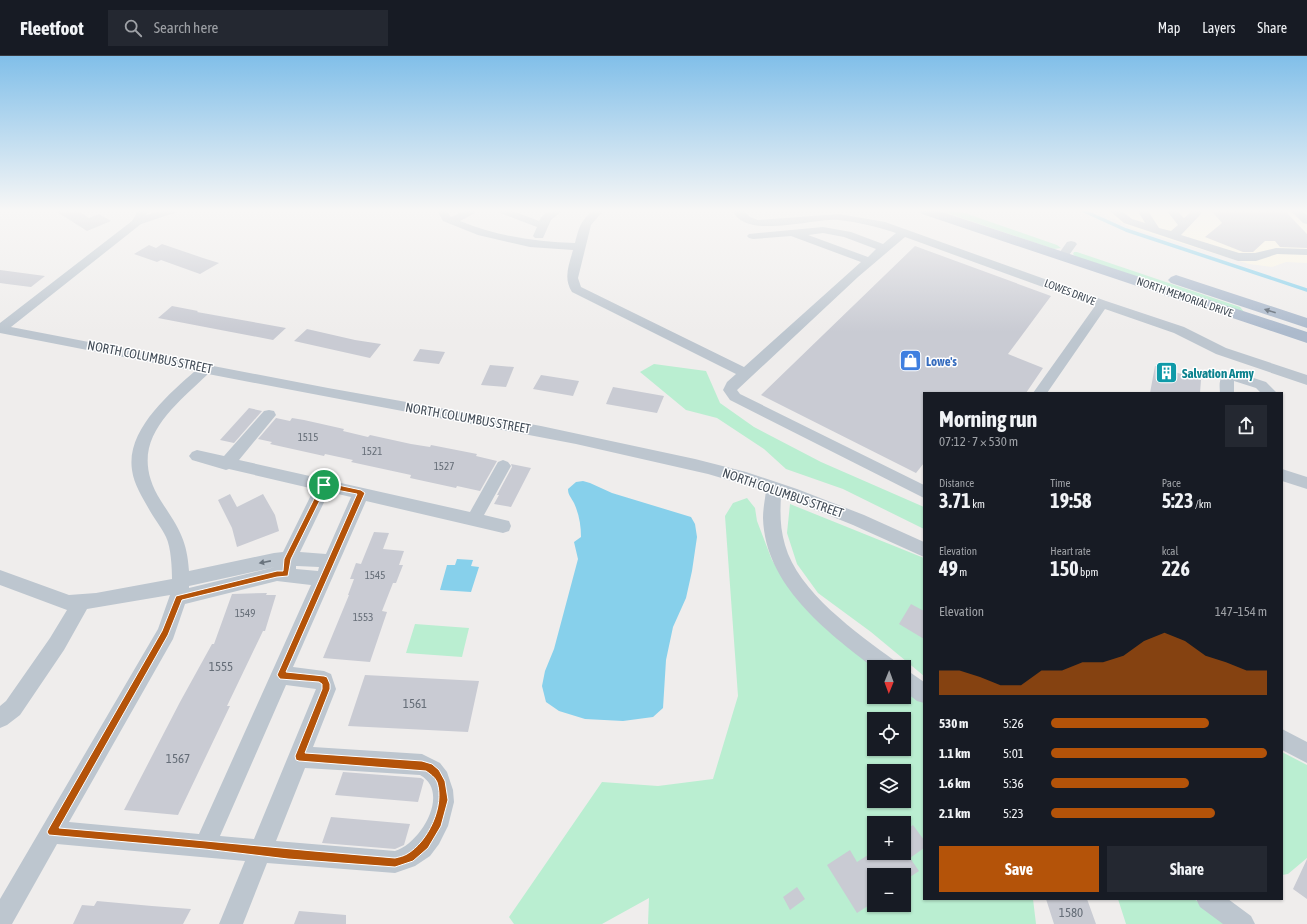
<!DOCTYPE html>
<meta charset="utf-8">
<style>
:root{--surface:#171b24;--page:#242831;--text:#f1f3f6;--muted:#9ea1a6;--line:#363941;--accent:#b45309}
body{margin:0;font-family:"Asap Condensed",sans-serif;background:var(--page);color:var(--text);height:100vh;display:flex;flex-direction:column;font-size:15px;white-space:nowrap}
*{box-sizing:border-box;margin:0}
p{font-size:13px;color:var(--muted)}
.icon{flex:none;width:22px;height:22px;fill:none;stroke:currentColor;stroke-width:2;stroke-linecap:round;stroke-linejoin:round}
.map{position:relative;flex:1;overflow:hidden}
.side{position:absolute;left:923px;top:336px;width:360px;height:508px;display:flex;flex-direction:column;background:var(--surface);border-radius:0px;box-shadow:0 1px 3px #0004}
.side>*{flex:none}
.needle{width:26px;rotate:181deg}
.fabs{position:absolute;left:867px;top:604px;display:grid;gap:8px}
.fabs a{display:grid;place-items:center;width:44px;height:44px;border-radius:0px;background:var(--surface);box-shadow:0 1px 3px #0004;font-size:20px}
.pin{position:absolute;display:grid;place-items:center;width:34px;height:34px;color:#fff;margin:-17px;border:2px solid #fff;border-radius:50%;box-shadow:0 1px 4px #0007}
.round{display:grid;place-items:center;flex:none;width:42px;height:42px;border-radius:0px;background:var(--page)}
.summary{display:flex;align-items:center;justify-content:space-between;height:68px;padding:0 16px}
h1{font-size:22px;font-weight:700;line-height:30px}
.metrics{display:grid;grid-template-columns:repeat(3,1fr);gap:6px;height:68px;padding:4px 16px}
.metrics div{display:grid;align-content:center}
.metrics b{font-size:20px;font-weight:700}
.metrics small{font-size:11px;font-weight:400}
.metrics p{font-size:11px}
.chart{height:112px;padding:8px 16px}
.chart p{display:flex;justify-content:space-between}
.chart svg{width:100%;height:72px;margin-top:4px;fill:var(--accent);opacity:.7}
.button{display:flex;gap:8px;margin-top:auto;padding:8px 16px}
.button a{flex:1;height:46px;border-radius:0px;background:var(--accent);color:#fff;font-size:16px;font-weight:700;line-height:46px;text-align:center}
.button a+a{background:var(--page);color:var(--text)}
ul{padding:0 16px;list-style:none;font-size:13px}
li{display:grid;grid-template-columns:64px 48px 1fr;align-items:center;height:30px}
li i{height:10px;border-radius:5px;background:var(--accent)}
header{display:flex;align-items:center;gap:24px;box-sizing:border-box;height:56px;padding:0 20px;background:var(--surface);border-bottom:1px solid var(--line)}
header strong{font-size:19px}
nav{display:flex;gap:22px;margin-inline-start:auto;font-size:14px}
.search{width:280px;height:36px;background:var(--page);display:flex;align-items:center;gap:10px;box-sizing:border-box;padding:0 14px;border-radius:0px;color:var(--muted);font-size:15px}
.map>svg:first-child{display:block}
.commercial{fill:#fbf6e5}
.green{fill:#baeed1;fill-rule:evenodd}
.water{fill:#87d0eb}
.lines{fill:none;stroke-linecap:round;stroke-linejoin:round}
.stream{stroke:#87d0eb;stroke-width:3.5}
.building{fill:#c9cbd3}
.minor{fill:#bdc6cf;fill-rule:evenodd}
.major{fill:#acbacc;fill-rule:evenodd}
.oneway{fill:#5f6a76}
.oneway2{fill:#69737d}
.route{fill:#b45309;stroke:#fff;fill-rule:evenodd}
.labels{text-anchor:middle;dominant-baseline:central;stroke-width:3;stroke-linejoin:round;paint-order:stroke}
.far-street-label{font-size:11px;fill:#454f5a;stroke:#fff}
.number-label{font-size:11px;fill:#666e78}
.street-label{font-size:13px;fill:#454f5a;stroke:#fff}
.shop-label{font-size:13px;font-weight:bold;fill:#366cbe;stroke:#fff;text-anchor:start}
.culture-label{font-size:13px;font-weight:bold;fill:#0d838f;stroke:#fff;text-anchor:start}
.near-number-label{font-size:13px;fill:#666e78}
</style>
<header>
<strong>Fleetfoot</strong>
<div class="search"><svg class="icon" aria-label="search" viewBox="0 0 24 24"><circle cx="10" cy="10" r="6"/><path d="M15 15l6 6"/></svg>Search here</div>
<nav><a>Map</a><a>Layers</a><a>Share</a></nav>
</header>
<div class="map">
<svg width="1307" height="868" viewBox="0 0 1307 868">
<rect width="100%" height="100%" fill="#efedec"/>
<path class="commercial" d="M1100 155H1307V207L1286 206 1272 211 1249 208 1131 172Z"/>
<path class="green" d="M941 155H952L965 157 1057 189 1061 192 1054 193Z
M1074 196H1077L1231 248 1240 251 1244 256 1076 201 1073 198Z
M654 308 706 315 720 347 754 371 821 406 924 451V473L843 433 786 413 764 393 717 362 686 354 640 316Z
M747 442 755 452 757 465 772 504 794 539 874 611V641H904V628L924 644V843H1033L1036 868H648L649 842 602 868H514L509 861 602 726 658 730 713 723 738 640 725 460 733 447ZM874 663H904V693H874ZM874 715H904V745H874ZM874 767H904V797H874ZM874 819H904V849H874Z
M790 448 924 502V620L871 576 818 537 797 508 787 477Z
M415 568 469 572 462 601 406 597Z
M1282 696 1307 709V802L1288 818 1282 819Z
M1118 843H1194L1229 868H1126Z"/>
<path class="water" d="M583 425 590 427 612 437 691 461 695 468 697 481 692 515 686 542 673 571 666 604 663 652 653 661 623 665 585 663 559 655 546 646 542 630 545 615 554 593 578 503 574 486 581 481C581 469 579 458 574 447 571 441 568 439 568 433L576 426Z
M457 503 473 504 471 510 479 511 471 536 440 534 447 509H455Z"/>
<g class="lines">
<path class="stream" d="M1084 155 1126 174 1307 234"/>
</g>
<path class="building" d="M54 154H77L89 162 99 158 111 165 87 175Z
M1211 154H1284L1307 178V192L1280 191 1275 185H1265L1253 196H1243L1205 181 1222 167Z
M162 188 203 202 219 207 200 218 161 204 157 206 134 198 149 189 156 192Z
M915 190 1051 240 1008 298 1043 312 1026 337H924V407L916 417 761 339Z
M0 214 45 220 31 231 7 228 0 227Z
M172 250 198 255 197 256 286 272 273 284 158 262Z
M307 273 355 284 381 288 370 302 294 285Z
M420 293 445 296 439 308 413 305Z
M490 309 514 311 506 331 481 329Z
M1155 310 1201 324 1200 337H1150Z
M541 319 579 325 573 340 533 333Z
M613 331 664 340 657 357 606 348Z
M249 352 262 355 234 387 220 384Z
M276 362 290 365 292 362 304 364 344 373 343 375 368 381 370 379 411 388 430 391 431 389 477 398 476 400 497 405 480 435 457 430 456 432 410 422 411 419 351 406 353 404 325 398 324 400 270 388 272 386 258 383Z
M511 408 531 412 511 451 494 448 499 439H497L512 411Z
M230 438 237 451 263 438 275 459 279 475 237 491 232 472 218 444Z
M374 476 389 477 383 493 404 495 399 509H403L396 527H393L382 555 387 556 370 606 323 602 349 539H348L354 523H350L356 507 361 508Z
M267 537 266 539H276L265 575H263L227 650H230L178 759 124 754 180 646 212 588H214L232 538Z
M911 548 924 555V583L899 568Z
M365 619 479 625 468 676 348 670Z
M343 716 421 722 424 724 418 746 335 739Z
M331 761 410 768 404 789 395 793 322 787Z
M913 769 924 784V792L910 802 919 815 904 825V819H874V846L857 857 827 809 850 794 857 806 871 797H904V775Z
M1307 803V843L1293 833Z
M797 831 805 843 790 854 783 841Z
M1046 843H1087L1096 868H1054Z
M97 845 152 850 191 853 183 868H73L82 849 94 850Z
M299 855 346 859V868H294Z"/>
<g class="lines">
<path class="minor" d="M138 155H148L146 159 161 155H175L174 157 141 168 11 271 328 332 541 370 695 403 746 416 797 433 864 459 924 486V501L853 469 781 440C780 457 780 472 785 489 798 536 857 577 895 605L898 611 874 612C826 575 765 529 763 462 763 453 765 443 766 435L708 418 576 388 208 318C169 355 125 388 161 445 178 471 187 483 189 515L274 497 283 496 314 433 229 413 226 414 192 404 189 400 192 396 197 394 224 400 264 355 269 354 274 355 276 359 239 404 470 456 498 406 503 404 508 406 511 410 484 459 509 465 511 470 509 475 503 477 366 445 293 611 324 615 331 618 336 633 313 691 422 698 440 707 447 716 453 734 454 746 448 770 439 788 430 800 415 810 395 817 267 807 243 868H219L245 805 57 788 12 868H0V843L158 573 170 539 87 553 64 594 20 659 7 669 0 672V650L6 645 50 582 67 554 0 529V514L69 539 96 537 172 523C172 512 171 491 166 481 162 472 155 464 150 455 143 442 134 429 132 414 126 374 169 338 195 315L0 277V267L132 165ZM329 436 351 441 326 498 300 496ZM296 510H297L319 511 318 515 296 513ZM275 511 189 532V530ZM277 525 311 529 199 778 69 766 173 583 185 548ZM286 629 316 633 254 783 220 780ZM305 712 420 719C451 736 421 787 395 795L276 785Z
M439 155H447L451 161 464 155H476L475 157 460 165C497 180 535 186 575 187 579 172 580 166 592 155H603L591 169 578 222 581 231 744 311 861 206 791 180 753 183 749 182 747 180 749 178 823 171 851 176 883 188 896 177C878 171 858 166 839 164 813 162 745 184 733 155H744L750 161 758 164 839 158 885 166 1106 245 1184 271 1226 292 1307 319V329L1216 298 1174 277 1105 253 1047 337H1033L1095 250 905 181 858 221 737 334 740 338 924 429V442L730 344 723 334 727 326 736 318 572 236C563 222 569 209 573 194L530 191 478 179 443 165 438 156ZM823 177 844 181 876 193 868 201 808 179Z
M499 155H513L539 165C544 155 553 154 562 155L551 164 543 182H535L533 180 537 171 500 157Z
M1110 155H1121L1132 163 1145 167 1138 155H1148L1159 172 1171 175 1178 169 1167 155H1177L1184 162 1190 157 1189 155H1200L1201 157 1200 159 1181 179 1239 197H1255L1276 192 1307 193V199L1277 198 1256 205H1238L1124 167Z
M1291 155H1302L1307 159V168L1303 167Z
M1071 185 1075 186 1077 188 1067 202H1059L1057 200 1067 186Z
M1232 315 1266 326 1277 337H1261L1256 332 1234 325V337H1220C1219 325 1219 319 1232 315Z
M1282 413 1307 421V433L1282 425Z
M904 614 911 617 924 626V647L917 645 904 635Z
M1282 673 1307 686V707L1282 694Z
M1196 843H1228L1251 860 1255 868H1223L1200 851Z"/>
<path class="major" d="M920 155H939L1307 276V287L922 158Z
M1176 219 1307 262V272L1171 227 1168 224 1171 221Z"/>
</g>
<defs><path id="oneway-solid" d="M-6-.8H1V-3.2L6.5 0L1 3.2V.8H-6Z"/></defs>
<use class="oneway" href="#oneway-solid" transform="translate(1270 255) rotate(-162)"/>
<use class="oneway2" href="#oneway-solid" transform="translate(265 506) rotate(169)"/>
<linearGradient id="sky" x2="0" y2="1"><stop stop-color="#81bfe9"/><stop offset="0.56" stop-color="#f8f7f6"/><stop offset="1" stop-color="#f8f7f6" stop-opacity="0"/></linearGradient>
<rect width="1307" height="276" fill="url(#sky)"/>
<path class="route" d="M324 426 361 434 365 437 286 616 324 620 327 621 330 628V633L305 697 422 705 432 708 439 714 445 725 448 744 441 770 428 792 413 805 395 811 288 803 205 793 49 779 47 776 49 772 162 575 176 540 277 515H283L284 503 321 429ZM326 432 357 438 277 619 280 623 319 626 322 628V633L295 700 296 704 299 705 426 715C430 718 435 721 437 726 445 750 428 786 407 798 404 800 399 801 395 802 283 793 171 781 59 772L168 579 182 544 277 521 288 520 291 503Z"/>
<defs>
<symbol id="shop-square" viewBox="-11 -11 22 22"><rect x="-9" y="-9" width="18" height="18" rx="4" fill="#3f7fe0" stroke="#fff"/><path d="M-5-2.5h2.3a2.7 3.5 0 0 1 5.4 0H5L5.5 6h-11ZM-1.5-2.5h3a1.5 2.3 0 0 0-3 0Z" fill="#fff"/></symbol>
<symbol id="building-square" viewBox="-11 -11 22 22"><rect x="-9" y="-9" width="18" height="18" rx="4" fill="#0f9aa8" stroke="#fff"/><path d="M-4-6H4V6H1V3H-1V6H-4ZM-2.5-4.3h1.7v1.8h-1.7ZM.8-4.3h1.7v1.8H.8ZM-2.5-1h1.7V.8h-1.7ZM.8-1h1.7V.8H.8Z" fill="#fff"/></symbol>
</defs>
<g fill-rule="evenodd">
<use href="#shop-square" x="898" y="292" width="25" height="25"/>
<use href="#building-square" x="1154" y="304" width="25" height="25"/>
</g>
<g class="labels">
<g class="far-street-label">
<text transform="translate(1070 236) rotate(21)">LOWES DRIVE</text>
<text transform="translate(1185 241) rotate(19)">NORTH MEMORIAL DRIVE</text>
</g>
<g class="number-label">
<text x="308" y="381">1515</text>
<text x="372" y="395">1521</text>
<text x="444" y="410">1527</text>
<text x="375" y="519">1545</text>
<text x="245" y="557">1549</text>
<text x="363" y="561">1553</text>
</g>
<g class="street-label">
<text transform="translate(150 301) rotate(11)">NORTH COLUMBUS STREET</text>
<text transform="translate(468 362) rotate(10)">NORTH COLUMBUS STREET</text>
<text transform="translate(783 437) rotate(19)">NORTH COLUMBUS STREET</text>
</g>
<g class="shop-label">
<text x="926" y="305">Lowe's</text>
</g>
<g class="culture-label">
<text x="1182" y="317">Salvation Army</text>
</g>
<g class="near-number-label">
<text x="221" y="610">1555</text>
<text x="415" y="647">1561</text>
<text x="178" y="702">1567</text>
<text x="1071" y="856">1580</text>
</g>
</g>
</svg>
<div class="fabs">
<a><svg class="needle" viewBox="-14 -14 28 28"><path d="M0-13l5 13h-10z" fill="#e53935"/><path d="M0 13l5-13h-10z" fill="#9ea1a6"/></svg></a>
<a><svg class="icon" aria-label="locate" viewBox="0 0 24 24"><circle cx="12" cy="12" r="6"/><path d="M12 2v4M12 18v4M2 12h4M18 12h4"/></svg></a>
<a><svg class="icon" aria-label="layers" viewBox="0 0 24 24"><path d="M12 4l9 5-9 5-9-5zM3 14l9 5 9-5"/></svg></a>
<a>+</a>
<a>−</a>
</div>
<div class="pin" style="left:324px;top:429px;background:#1e9e55"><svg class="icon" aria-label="arrive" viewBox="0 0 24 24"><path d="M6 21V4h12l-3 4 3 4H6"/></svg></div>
<section class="side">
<div class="summary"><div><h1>Morning run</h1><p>07:12 · 7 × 530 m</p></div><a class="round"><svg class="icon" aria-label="share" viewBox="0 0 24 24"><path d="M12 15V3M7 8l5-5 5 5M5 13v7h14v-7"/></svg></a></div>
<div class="metrics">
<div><p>Distance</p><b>3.71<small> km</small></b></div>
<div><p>Time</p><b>19:58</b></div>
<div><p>Pace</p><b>5:23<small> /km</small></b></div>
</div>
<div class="metrics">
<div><p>Elevation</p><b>49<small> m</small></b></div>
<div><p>Heart rate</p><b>150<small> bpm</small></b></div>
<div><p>kcal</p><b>226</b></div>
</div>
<div class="chart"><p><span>Elevation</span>147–154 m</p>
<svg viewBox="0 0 160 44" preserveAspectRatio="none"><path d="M0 44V29L10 29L20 33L30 38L40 38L50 29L60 29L70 24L80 24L90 20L100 11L110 6L120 11L130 20L140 24L150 29L160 29V44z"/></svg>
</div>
<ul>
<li><b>530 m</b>5:26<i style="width:73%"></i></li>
<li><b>1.1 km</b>5:01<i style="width:100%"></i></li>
<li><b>1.6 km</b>5:36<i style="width:64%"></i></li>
<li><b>2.1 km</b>5:23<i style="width:76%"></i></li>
</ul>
<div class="button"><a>Save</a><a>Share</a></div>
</section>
</div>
